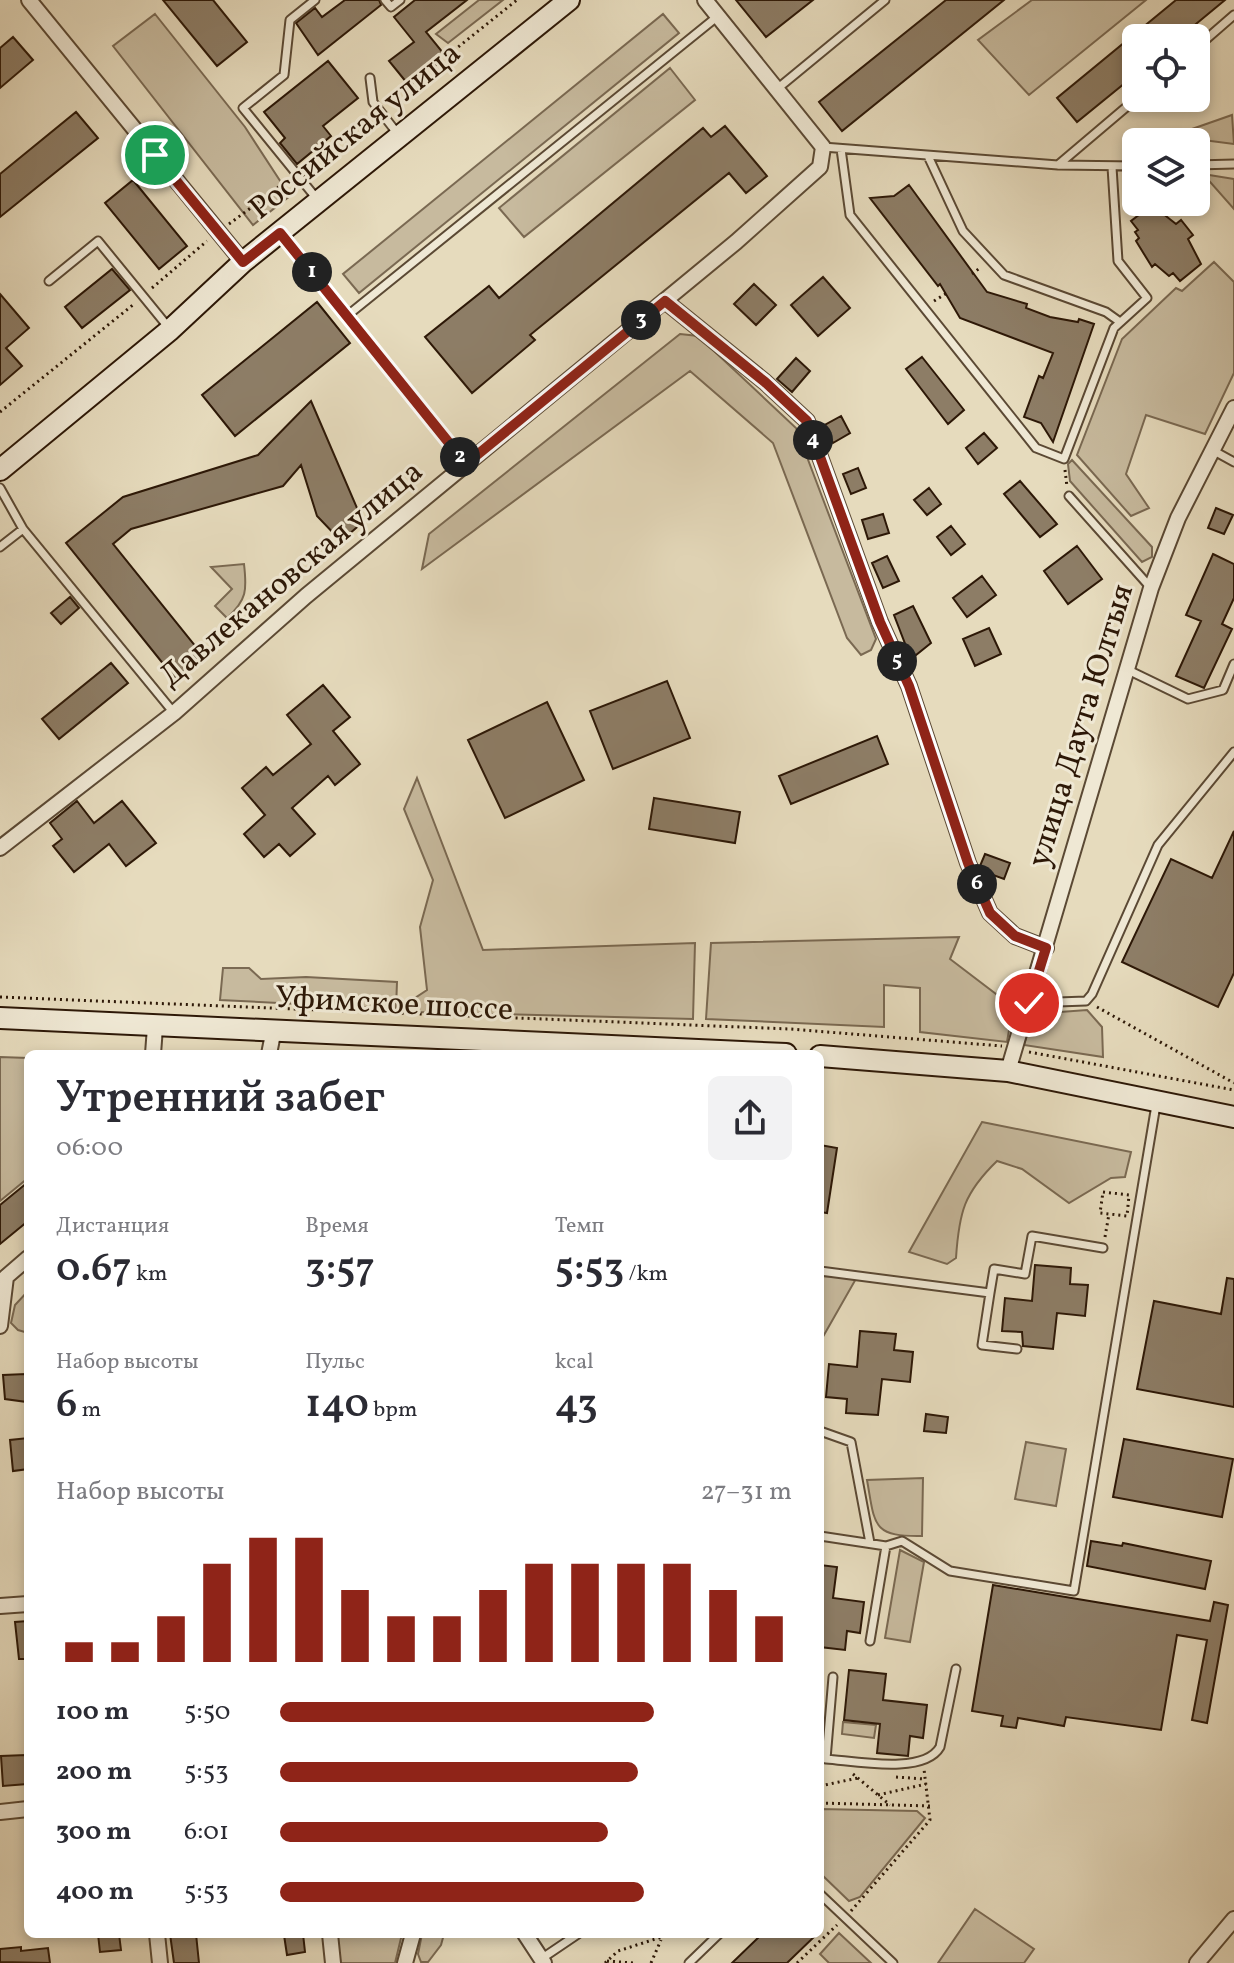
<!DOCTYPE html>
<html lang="ru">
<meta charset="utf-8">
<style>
:root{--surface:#fff;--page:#f2f2f3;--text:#2b2b33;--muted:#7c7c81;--accent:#8f2418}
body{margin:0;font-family:Vollkorn,serif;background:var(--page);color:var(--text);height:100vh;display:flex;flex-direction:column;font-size:30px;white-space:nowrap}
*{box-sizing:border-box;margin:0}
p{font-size:26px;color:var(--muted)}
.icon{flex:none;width:44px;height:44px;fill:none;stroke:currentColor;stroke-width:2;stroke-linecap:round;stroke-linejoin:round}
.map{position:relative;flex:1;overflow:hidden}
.drawer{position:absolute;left:24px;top:1050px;width:800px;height:888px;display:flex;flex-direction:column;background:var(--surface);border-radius:12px;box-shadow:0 4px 12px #0003}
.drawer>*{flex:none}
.buttons{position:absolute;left:1122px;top:24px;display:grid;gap:16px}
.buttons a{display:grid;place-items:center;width:88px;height:88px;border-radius:12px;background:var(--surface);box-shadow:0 4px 12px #0003;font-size:40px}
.pin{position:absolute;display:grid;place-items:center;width:68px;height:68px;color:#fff;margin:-34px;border:4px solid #fff;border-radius:50%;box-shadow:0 2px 8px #0007}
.km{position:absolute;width:40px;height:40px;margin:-20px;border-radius:50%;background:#222;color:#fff;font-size:22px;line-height:40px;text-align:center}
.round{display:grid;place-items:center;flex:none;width:84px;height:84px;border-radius:12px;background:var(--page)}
.summary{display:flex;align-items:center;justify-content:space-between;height:136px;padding:0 32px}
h1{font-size:44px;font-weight:600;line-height:60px}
.metrics{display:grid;grid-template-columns:repeat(3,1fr);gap:12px;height:136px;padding:8px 32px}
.metrics div{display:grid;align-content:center}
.metrics b{font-size:40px;font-weight:600}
.metrics small{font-size:22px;font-weight:400}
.metrics p{font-size:22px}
.chart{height:224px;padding:16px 32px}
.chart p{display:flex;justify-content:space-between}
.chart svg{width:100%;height:144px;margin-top:8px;stroke:var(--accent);stroke-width:6}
ul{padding:0 32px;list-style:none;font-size:26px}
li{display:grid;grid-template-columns:128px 96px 1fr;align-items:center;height:60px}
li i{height:20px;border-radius:10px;background:var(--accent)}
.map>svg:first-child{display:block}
.green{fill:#c7ba9e;stroke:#7a6952;stroke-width:2}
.building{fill:#8d7d66;stroke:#2d1807;stroke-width:2}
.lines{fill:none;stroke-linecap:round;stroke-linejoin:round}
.lane-casing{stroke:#5b4934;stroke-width:11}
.street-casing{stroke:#5b4934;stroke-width:18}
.secondary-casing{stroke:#2d1807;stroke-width:24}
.path{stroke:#2d1807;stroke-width:3;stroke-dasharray:2 4;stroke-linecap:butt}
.lane{stroke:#efe8d4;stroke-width:7}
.street{stroke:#efe8d4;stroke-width:14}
.secondary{stroke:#efe8d4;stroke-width:20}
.route-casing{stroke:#fff;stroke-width:16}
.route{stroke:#8f2418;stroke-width:10}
.labels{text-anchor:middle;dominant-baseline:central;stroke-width:6;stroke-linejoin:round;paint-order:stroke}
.street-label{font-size:32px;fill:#2d1807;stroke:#efe8d4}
</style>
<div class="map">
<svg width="1234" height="1963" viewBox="0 0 1234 1963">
<rect width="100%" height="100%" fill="#e6dbbd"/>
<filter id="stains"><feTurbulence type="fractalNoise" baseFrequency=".0025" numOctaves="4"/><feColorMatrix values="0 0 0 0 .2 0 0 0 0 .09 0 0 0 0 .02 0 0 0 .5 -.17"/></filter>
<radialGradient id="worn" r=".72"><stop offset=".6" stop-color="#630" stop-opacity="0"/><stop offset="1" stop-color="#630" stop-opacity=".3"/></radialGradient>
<path class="green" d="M479 0H503L448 43 436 34Z
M1032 0H1146L1029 95 978 40Z
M155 14 245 127 290 196 253 225 113 46Z
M663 14 679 33 359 293 343 274Z
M670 68 695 100 524 237 499 208Z
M1232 115 1234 144 1172 136Z
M1203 174 1234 179V209Z
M1214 262 1234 282V373L1205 434 1146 415 1126 474 1149 508 1131 516 1077 455 1122 339 1176 288 1182 291Z
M680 334 698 336 796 428 876 639 871 650 861 655 847 638 773 443 690 371 422 569 429 534Z
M1072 460 1152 547V557L1142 562 1070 481 1068 464Z
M244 564C247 590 247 600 227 618L215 606 232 589 211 567Z
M417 778 483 950 695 943 693 1019 415 1012 412 1000 427 990 420 927 433 880 404 809Z
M959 937 950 959 1013 1007 1007 1042 920 1032V988L884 985V1027L706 1019 711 943Z
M223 968H249L261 979 306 977 397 982 396 1009 220 1000Z
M1087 1010 1102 1027 1103 1057 1024 1045 1033 1014Z
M0 1057 28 1058V1178L0 1201Z
M982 1122 1131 1152 1125 1177 1111 1178 1069 1203 1022 1169 997 1161C964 1193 959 1212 956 1258L947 1264 909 1252Z
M822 1276 857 1277 820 1342V1278Z
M28 1291V1333L18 1330 11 1323 15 1305Z
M1026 1442 1066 1449 1056 1506 1015 1499Z
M923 1478 922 1536C871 1537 875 1524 867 1480Z
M900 1550 924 1562 910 1642 885 1638Z
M843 1722 876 1725 874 1738 842 1734Z
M820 1809 917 1811 925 1818 860 1897 849 1901 820 1873Z
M975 1909 1034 1949 1024 1963H938Z
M839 1933 871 1963H829L820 1954Z
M336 1934H402L395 1963H339Z
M422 1934H444L441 1945 428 1962H421L418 1954Z"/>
<path class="building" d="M163 0H213L247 42 217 66Z
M345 0H379L381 5 318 55 296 23 315 8 322 17Z
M415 0H467L426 32 444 54 407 83 389 61 414 42 394 17Z
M736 0H813L766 37Z
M946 0H1004L842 131 819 102Z
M1176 0H1225L1179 38H1136V74L1077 122 1057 98Z
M13 37 33 60 0 88V48Z
M328 61 358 98 323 126 331 136 297 164 280 143 285 138 264 112Z
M76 112 98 138 0 217V174Z
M725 126 767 176 746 193 729 173 530 335 535 340 472 393 425 337 489 286 499 298 703 128 711 137Z
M133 180 187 246 159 269 105 203Z
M909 185 987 292 1027 304 1026 308 1050 317 1078 322 1079 319 1094 324 1053 442 1041 423 1024 417 1039 376 1043 378 1053 353 960 318 940 284 938 286 870 198 894 196Z
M1152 205 1176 224 1181 220 1193 235 1188 239 1201 264 1180 281 1173 273 1169 276 1155 264 1152 267 1136 241 1139 238 1135 232 1138 230 1131 221Z
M112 269 130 290 82 328 65 307Z
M823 277 850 308 818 336 791 305Z
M754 284 776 305 756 325 734 304Z
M0 294 29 328 6 348 22 366 0 385Z
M317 302 350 343 235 436 202 395Z
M922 357 964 410 948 424 906 369Z
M796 358 810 371 792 392 777 379Z
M311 401 363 522 341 541 317 516 301 465 283 486 131 529 113 544 205 658 177 681 66 543 123 497 258 455Z
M841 416 850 433 833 443 823 426Z
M984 433 997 448 978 464 966 448Z
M858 468 866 488 851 494 843 474Z
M1020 481 1057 524 1040 537 1004 494Z
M929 488 941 504 927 515 914 500Z
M1216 508 1233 515 1224 534 1208 528Z
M883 514 889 533 868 539 862 520Z
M951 526 965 544 951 555 937 537Z
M1077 546 1102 579 1068 604 1044 571Z
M1213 554 1234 564V598L1222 624 1232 629 1204 688 1176 676 1201 621 1186 615Z
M887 556 899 581 883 588 872 563Z
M982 576 996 595 967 617 953 598Z
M70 597 79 608 61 624 51 613Z
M913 606 931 643 911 659 894 615Z
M989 628 1001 654 975 666 963 639Z
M111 663 128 683 59 739 42 719Z
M667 681 690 738 613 769 590 711Z
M323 685 350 717 333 731 360 764 335 785 328 776 292 808 315 834 290 856 279 844 264 857 244 834 265 815 242 788 266 767 273 775 311 744 287 715Z
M547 702 584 780 505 818 468 740Z
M877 736 888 764 791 804 779 776Z
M654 798 740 812 735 843 649 829Z
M77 801 94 823 122 801 156 843 126 866 109 844 74 872 53 846 62 839 50 823Z
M1234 831V973L1218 1007 1122 962 1171 859 1212 878Z
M985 854 1010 863 1004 879 982 871 980 866Z
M820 1145 837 1148 827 1213 820 1212Z
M28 1182V1221L0 1244V1205Z
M1035 1265 1071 1268 1070 1284 1088 1285 1085 1316 1057 1313 1053 1349 1023 1346 1022 1332 1002 1331 1005 1298 1032 1301Z
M1227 1278 1234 1279V1407L1137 1389 1154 1301 1221 1314Z
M860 1331 896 1334 894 1350 913 1352 910 1382 882 1379 878 1415 846 1413 847 1399 826 1397 829 1364 857 1367Z
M26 1374 27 1402 5 1399 3 1375Z
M926 1414 948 1417 946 1433 924 1431Z
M28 1438V1469L13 1471 10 1440Z
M1124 1439 1233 1459 1222 1517 1113 1497Z
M1091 1541 1122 1546 1123 1543 1211 1561 1205 1589 1087 1566Z
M820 1565 837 1567 833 1598 864 1602 860 1633 847 1631 845 1650 820 1647Z
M993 1585 1210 1621 1214 1602 1228 1605 1207 1723 1192 1720 1207 1640 1177 1635 1161 1730 1066 1717 1064 1726 1018 1718 1016 1728 1001 1726 1003 1716 972 1711Z
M28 1621V1659H19L15 1622Z
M849 1670 886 1674 883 1700 927 1705 923 1738 910 1736 908 1756 877 1753 880 1724 844 1720Z
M26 1755 27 1784 3 1786 1 1756Z
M98 1934H119L121 1950 100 1952Z
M170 1934H196L199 1963H174Z
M291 1934H303L305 1952 287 1955 284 1935Z
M762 1934H817L787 1963H732Z
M21 1947V1951L48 1948 50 1963 0 1962V1949Z"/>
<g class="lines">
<defs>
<path id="lane" d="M315 0 290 20 284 75 243 108 317 199
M385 0 391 7 400 0
M1196 48 1234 15
M370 78 373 102 397 133
M777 89 885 0
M823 147 1058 165 1136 166
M841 149 850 215 1036 448 1064 459 1114 328 1147 298 1118 261 1112 167
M928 156 963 231 1004 275 1106 312 1120 322
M1058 165 1137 98
M1196 165 1234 164
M282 235 466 464
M49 281 98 241 169 328
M348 315 718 16
M1214 451 1234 462
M0 488 23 529 174 713
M1069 496 1151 588
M0 547 23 529
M1126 669 1188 699 1223 690 1234 664
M1029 1003 1086 1001 1092 994 1158 845 1234 752
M820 1271 990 1293 994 1269 1025 1274 1032 1236 1103 1248
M990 1293 982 1345 1017 1349
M820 1431 851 1442 870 1543
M820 1536 886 1546 902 1541 950 1571 1074 1591 1156 1105
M870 1641 886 1546
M820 1757 826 1759 833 1677
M826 1759C855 1761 924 1775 940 1747L956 1669
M820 1894 893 1963
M541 1959 578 1934
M689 1963 719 1934"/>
<path id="street" d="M29 0 243 262
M665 301 765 382 807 421 880 622 909 686 968 863 990 913 1015 936 1046 948
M0 848 174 713 306 596 736 242 820 167 823 147 705 0
M153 1054 155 1027
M269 1054 274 1029
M1008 1071 1151 588 1178 518 1234 408
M0 1326 6 1277 28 1258
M0 1606 28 1604
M0 1812 28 1809
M157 1934 160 1963
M330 1934 333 1963
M525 1934 544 1963
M405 1963 413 1934
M1197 1963 1234 1919"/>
<path id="secondary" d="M0 470 170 330 243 262 569 0
M0 1018 786 1054
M820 1056 1008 1071 1234 1117"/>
</defs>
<use href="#lane" class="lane-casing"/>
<use href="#street" class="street-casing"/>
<use href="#secondary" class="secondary-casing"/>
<path class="path" d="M388 103 517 0
M305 166 369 118
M229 224 287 181
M972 274 981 267
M152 288 207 241
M934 301 947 293
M0 412 134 304
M1065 470 1067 487
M0 997 790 1029 1002 1046
M1097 1007 1234 1083
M1029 1052 1234 1090
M1103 1192 1129 1195 1127 1216 1100 1213Z
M1105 1237 1109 1214
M853 1774 890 1805
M896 1777 924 1779
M820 1786 858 1778
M878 1795 926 1784
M820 1803 931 1806
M851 1911 930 1820 924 1769
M607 1961 633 1963
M605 1963 618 1951 671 1934
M651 1963 661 1940
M797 1963 837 1925"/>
<use href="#lane" class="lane"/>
<use href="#street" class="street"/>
<use href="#secondary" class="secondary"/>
</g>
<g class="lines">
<defs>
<path id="route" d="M155 155 243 262 280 233 466 464 665 301 765 382 807 421 880 622 909 686 968 863 990 913 1015 936 1046 948 1029 1003"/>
</defs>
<use href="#route" class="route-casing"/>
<use href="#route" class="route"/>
</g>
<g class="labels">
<g class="street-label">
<text transform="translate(356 132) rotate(-39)">Российская улица</text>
<text transform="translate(292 575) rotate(-40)">Давлекановская улица</text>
<text transform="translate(1082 726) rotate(-73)">улица Даута Юлтыя</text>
<text transform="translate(394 1005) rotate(3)">Уфимское шоссе</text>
</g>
</g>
<rect width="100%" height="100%" filter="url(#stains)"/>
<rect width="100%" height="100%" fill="url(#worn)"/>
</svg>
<div class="buttons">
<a><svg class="icon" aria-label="locate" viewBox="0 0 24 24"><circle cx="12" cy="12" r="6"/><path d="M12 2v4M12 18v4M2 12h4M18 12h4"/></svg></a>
<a><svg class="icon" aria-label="layers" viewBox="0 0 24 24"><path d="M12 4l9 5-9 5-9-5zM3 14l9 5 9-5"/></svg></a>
</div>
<div class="pin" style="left:155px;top:155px;background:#1e9e55"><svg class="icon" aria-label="arrive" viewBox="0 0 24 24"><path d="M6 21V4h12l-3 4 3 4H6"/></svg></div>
<div class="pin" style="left:1029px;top:1003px;background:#d93025"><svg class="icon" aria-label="check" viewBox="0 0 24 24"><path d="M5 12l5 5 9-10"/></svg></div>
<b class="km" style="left:312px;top:272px">1</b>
<b class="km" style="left:460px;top:457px">2</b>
<b class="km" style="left:641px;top:320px">3</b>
<b class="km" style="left:813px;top:440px">4</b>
<b class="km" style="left:897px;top:661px">5</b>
<b class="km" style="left:977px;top:884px">6</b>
<section class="drawer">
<div class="summary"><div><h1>Утренний забег</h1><p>06:00</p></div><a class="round"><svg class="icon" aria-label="share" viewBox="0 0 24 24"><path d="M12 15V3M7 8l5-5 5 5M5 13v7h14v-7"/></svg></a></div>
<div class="metrics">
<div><p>Дистанция</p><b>0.67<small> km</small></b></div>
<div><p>Время</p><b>3:57</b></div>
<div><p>Темп</p><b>5:53<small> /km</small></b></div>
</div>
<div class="metrics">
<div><p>Набор высоты</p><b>6<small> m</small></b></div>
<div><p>Пульс</p><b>140<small> bpm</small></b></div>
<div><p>kcal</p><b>43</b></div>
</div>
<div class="chart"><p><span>Набор высоты</span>27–31 m</p>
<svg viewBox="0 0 160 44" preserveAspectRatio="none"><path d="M5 44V38M15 44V38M25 44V30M35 44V14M45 44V6M55 44V6M65 44V22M75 44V30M85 44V30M95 44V22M105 44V14M115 44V14M125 44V14M135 44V14M145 44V22M155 44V30"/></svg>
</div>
<ul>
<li><b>100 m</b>5:50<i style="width:73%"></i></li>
<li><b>200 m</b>5:53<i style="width:70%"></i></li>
<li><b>300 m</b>6:01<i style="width:64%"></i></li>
<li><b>400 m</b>5:53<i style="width:71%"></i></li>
</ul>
</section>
</div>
